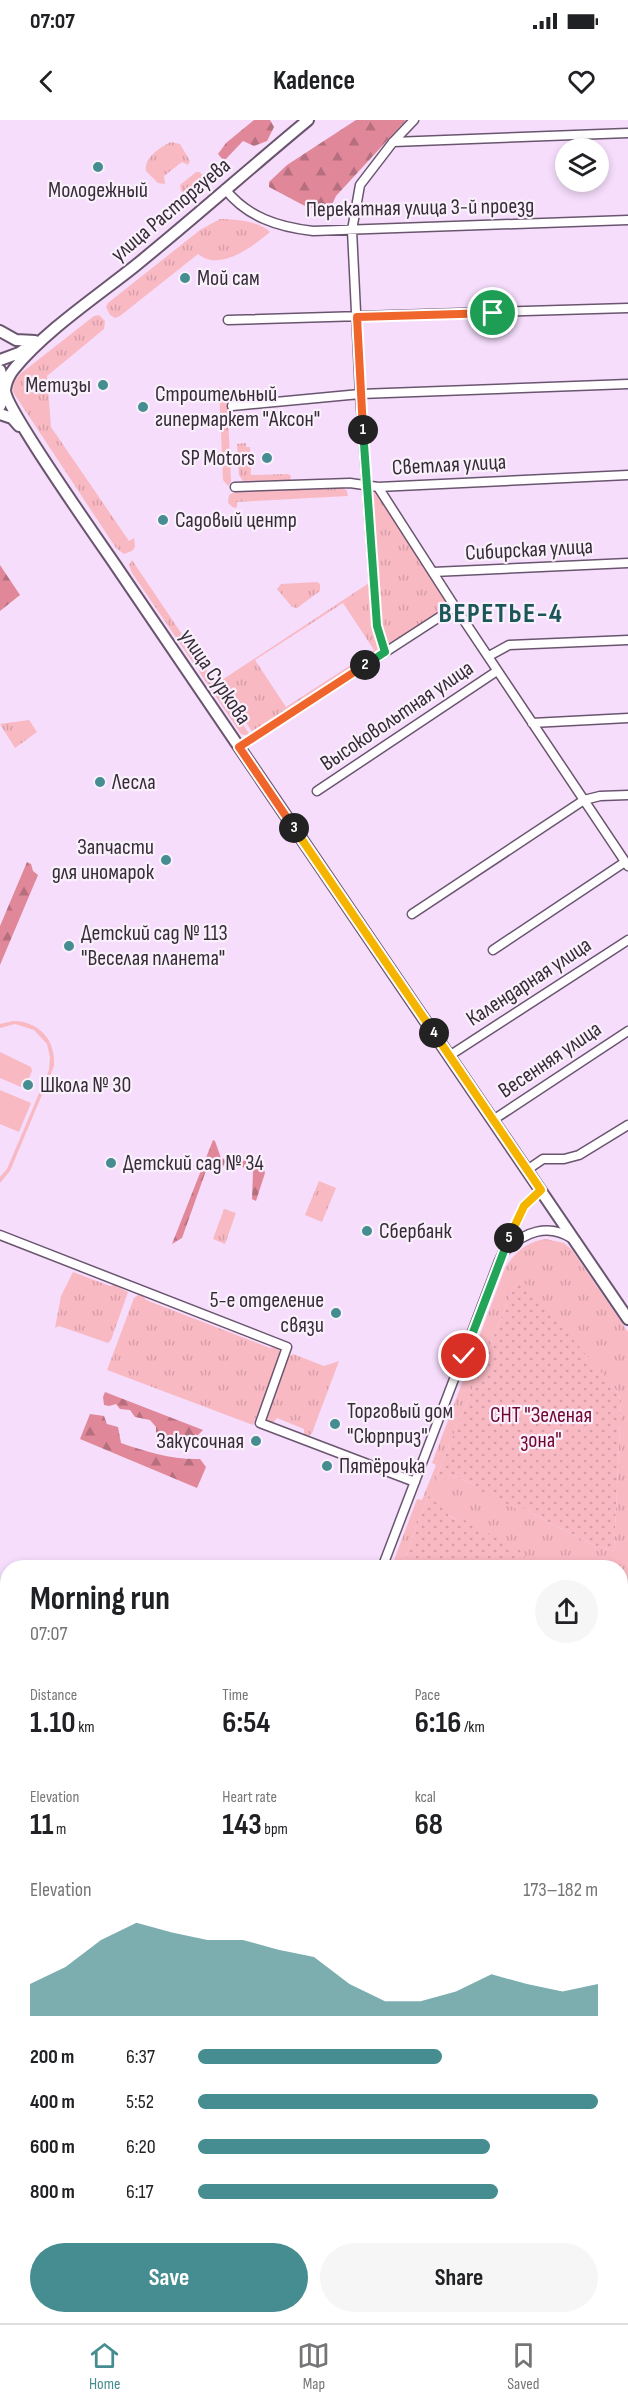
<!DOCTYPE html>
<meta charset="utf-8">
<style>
:root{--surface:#fff;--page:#f6f6f6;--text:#202124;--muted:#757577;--line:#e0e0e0;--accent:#458d90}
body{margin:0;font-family:"Sofia Sans Condensed",sans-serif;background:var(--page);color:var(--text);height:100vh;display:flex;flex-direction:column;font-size:22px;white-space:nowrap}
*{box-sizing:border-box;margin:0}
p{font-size:20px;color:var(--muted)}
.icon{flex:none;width:33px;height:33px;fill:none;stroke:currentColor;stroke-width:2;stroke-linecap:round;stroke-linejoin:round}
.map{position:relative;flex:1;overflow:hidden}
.details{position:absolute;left:0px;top:1440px;width:628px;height:764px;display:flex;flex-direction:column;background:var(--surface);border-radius:24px 24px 0 0;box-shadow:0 3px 9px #0003}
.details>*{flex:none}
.fabs{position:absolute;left:555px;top:18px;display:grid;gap:12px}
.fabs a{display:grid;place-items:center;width:54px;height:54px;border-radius:50%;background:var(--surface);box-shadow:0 3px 9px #0003;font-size:30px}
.pin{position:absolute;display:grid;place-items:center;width:51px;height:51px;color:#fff;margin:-26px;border:3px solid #fff;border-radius:50%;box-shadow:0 2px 6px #0007}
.km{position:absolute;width:30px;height:30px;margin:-15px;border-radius:50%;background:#222;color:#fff;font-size:16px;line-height:30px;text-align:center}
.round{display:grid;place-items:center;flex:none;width:63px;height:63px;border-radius:32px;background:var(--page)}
.overview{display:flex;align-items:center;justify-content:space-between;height:102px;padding:0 30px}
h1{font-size:33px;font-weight:700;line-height:45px}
.figures{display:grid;grid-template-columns:repeat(3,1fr);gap:9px;height:102px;padding:6px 30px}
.figures div{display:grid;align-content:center}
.figures b{font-size:30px;font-weight:700}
.figures small{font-size:16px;font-weight:400}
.figures p{font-size:16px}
.chart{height:168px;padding:12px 30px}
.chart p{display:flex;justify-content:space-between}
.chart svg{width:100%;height:108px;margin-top:6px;fill:var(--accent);opacity:.7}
.primary-button{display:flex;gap:12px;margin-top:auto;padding:12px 30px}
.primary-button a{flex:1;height:69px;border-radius:36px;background:var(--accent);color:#fff;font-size:24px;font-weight:700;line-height:69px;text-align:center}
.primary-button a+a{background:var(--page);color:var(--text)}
ul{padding:0 30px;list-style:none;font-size:20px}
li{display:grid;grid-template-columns:96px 72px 1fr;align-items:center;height:45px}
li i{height:15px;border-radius:8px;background:var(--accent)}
.status{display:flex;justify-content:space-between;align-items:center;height:42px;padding:0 30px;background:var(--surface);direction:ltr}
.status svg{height:16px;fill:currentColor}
header{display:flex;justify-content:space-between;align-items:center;height:78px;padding:0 30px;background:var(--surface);font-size:27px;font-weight:700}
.dock{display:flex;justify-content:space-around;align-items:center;height:84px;border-top:2px solid var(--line);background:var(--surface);font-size:16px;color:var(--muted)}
.dock a{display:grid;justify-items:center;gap:3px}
.dock .current{color:var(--accent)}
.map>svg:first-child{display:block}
.grass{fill:url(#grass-tufts);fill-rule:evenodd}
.forest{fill:url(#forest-firs)}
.garden{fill:url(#garden-dots)}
.pitch{fill:#f9b9c3}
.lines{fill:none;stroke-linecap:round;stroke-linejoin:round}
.minor-casing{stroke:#6a556f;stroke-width:11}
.major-casing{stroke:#6a556f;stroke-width:14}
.minor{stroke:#fff;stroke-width:8}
.major{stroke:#fff;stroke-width:10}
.split-1-casing{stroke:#fff;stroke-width:12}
.split-2-casing{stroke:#fff;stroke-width:12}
.split-3-casing{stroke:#fff;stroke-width:12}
.split-4-casing{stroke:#fff;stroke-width:12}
.split-5-casing{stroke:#fff;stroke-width:12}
.split-6-casing{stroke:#fff;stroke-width:12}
.split-1{stroke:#f0652b;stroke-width:8}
.split-2{stroke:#22a559;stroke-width:8}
.split-3{stroke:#f0652b;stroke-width:8}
.split-4{stroke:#f5b400;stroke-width:8}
.split-5{stroke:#f5b400;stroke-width:8}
.split-6{stroke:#22a559;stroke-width:8}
.poi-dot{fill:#458d90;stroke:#faf0fc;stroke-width:2}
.labels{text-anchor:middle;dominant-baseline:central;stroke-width:4.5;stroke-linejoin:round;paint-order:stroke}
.poi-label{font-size:22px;fill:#352c37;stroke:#faf0fc;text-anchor:start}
.street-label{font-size:22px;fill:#352c37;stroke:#faf0fc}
.park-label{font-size:22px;fill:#72052e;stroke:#faf0fc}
.district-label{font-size:28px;font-weight:bold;letter-spacing:1.5px;fill:#1b5759;stroke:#faf0fc}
</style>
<div class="status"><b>07:07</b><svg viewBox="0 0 49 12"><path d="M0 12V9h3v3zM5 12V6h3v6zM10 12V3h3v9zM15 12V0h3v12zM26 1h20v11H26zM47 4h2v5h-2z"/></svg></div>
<header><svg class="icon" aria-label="back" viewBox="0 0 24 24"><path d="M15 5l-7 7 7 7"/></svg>Kadence<svg class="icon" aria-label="heart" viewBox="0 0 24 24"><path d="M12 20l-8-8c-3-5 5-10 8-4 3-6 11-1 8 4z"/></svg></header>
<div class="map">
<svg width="628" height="2203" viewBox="0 0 628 2203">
<defs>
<pattern id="grass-tufts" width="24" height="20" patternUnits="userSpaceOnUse" patternTransform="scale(1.5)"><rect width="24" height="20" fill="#f9b9c3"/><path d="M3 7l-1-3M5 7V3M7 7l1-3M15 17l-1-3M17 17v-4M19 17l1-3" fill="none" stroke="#d69fa8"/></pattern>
<pattern id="forest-firs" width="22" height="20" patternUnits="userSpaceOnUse" patternTransform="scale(1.5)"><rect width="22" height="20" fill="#e08899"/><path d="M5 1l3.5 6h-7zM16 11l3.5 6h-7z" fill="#b66f7e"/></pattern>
<pattern id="garden-dots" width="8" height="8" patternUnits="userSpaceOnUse" patternTransform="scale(1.5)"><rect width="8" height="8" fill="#f9b9c3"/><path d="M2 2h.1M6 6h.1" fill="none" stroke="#d69fa8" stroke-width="1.8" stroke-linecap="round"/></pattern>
</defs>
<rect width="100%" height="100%" fill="#f5ddfb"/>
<path class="grass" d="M171 22 180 24 190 41 188 45 182 42 164 56 165 64 158 63 146 51C144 38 159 28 171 22Z
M196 52H200L207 63 205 70 196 77 181 71 180 65Z
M220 99C234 99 260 101 270 112 252 127 220 152 198 134L120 196 115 198 110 195 106 187 108 183 200 110Z
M99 195 105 201 104 209 47 256 51 307 129 421 134 418 135 427 132 431 124 434 116 428 13 272 14 262 20 254 94 196Z
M219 267 227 272 231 362 228 366 223 360Z
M246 323V327H250L251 355 288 354 291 356 290 360 243 361 239 355 237 324Z
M342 367 347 371 348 376 237 382V387L234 388 228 383 229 375 237 371Z
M371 369 376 370 450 486 394 522 388 523 383 518 381 511Z
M132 440 202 544 201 545 194 544 132 453 129 445Z
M372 461 373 506 379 527 377 533 255 616 219 562ZM343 483 374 530 286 587 255 540Z
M317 462 320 464V471L297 488 292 487 277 469 281 464Z
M204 546 250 615 248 616 241 614 200 553 199 550Z
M29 600 37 612 15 628 0 604Z
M319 1061 336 1068 322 1102 305 1095Z
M224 1089 236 1093 225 1124 213 1119Z
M546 1119 564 1123 572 1130 628 1212V1567L621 1564V1448L534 1447 523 1441 522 1432 448 1395V1388L428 1376 402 1447 391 1448 417 1379 422 1380 436 1345 432 1343 505 1148C515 1132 528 1121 546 1119ZM520 1160 617 1271 621 1281 614 1431 593 1425 531 1393V1391L525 1388 522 1391 475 1365 448 1354 435 1360 514 1167Z
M73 1152 110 1166 114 1165 128 1172 111 1220 108 1223 59 1206 55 1208 61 1176Z
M138 1175 143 1176 146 1180 270 1228 274 1227 278 1228 281 1234 253 1305 107 1250 134 1178Z
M293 1234 324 1246 339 1241 312 1313 308 1317 304 1316V1309L277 1298 272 1304 267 1300 288 1237Z
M0 1606 7 1608 8 1761 0 1769Z
M628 1616V1688L621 1708V1636Z"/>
<path class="forest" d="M254 0H270L274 7 267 21 254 26 243 21 224 41 218 34 226 23Z
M356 0H406L336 76 328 93 303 85 269 67V62L287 45Z
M0 445 20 475 0 491Z
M27 742 31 744 33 751 38 755 0 845V806Z
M213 1020 215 1021 221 1038 227 1040 221 1049 208 1045 182 1118 172 1124Z
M251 1036 261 1041 265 1053 256 1081 252 1079 253 1051 240 1046V1043Z
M105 1272 203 1310 197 1316C174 1315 187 1318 170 1324L156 1315V1307L150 1300 135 1297 130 1290 120 1289 116 1284 109 1286 104 1285 103 1277Z
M90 1294 104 1296 107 1304 118 1307 121 1323C147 1332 173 1340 200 1339L206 1347 197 1368 80 1319Z"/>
<path class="garden" d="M519 1160 524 1162 617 1271 621 1281 614 1431 593 1425 531 1393V1391L525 1388 522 1392 475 1368V1365L448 1354 444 1363 435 1360 514 1167Z
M428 1376 449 1388 448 1395 455 1399 459 1397 523 1432 525 1436 523 1441 534 1447H402Z
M621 1564 628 1567V1616L621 1636Z
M111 2196H437L434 2203H109Z"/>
<path class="pitch" d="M13 901C39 901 56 920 54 946L10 1051 0 1063V1057L7 1049 49 950 50 937 47 924 34 910 15 904 0 908V904Z
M0 932 31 947 32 951 25 967H21L0 958Z
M0 970 31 983 19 1012 0 1004Z"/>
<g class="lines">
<defs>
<path id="minor" d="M393 22 628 13
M225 69C247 97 278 107 313 111L628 100
M228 200 628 188
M232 286 360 274 628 264
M235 367 350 363 378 367 628 355
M378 367 455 487 628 746
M433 452 628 443
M385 532 377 506 360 274 352 110 360 65 393 22 414 0
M489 536 509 525 628 520
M532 603 628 598
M239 627 455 487
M317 671 497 551
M412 794 584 680 600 676 628 675
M493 830 625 742
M449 936 628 820
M493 1000 628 911
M527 1050 543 1039H564L579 1035 628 1005
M0 1115 287 1227 260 1303 415 1362
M505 1131C524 1112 548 1103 571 1118
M382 1448 499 1141 524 1086 541 1070
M93 2203 96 2196"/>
<path id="major" d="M308 0C250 48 193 99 135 146 96 177 45 211 14 249 9 255 6 262 5 270 5 288 99 421 116 446L628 1199
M0 211 16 220 35 221
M0 240 19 233 32 224
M0 250 5 269 0 286
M0 294 12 298 19 306
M621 1732 628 1711
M459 2203 462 2196"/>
</defs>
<use href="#minor" class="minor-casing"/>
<use href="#major" class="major-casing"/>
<use href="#minor" class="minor"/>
<use href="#major" class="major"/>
</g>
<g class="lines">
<defs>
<path id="split-1" d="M363 310 357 197 493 193"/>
<path id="split-2" d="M363 310 377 506 385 532 365 545"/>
<path id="split-3" d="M294 708 239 627 365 545"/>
<path id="split-4" d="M294 708 434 913"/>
<path id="split-5" d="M434 913 541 1070 524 1086 509 1118"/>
<path id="split-6" d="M464 1236 509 1118"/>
</defs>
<use href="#split-1" class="split-1-casing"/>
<use href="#split-2" class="split-2-casing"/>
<use href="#split-3" class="split-3-casing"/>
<use href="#split-4" class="split-4-casing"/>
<use href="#split-5" class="split-5-casing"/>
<use href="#split-6" class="split-6-casing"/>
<use href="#split-1" class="split-1"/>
<use href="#split-2" class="split-2"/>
<use href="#split-3" class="split-3"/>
<use href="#split-4" class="split-4"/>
<use href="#split-5" class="split-5"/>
<use href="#split-6" class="split-6"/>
</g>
<g class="poi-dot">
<circle cx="98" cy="47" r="6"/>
<circle cx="185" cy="158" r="6"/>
<circle cx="103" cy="265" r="6"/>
<circle cx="143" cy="287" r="6"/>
<circle cx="267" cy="338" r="6"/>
<circle cx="163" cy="400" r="6"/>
<circle cx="100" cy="662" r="6"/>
<circle cx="166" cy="740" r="6"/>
<circle cx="69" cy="826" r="6"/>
<circle cx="28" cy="965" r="6"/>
<circle cx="111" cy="1043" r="6"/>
<circle cx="367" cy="1111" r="6"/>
<circle cx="336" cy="1193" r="6"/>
<circle cx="335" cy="1304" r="6"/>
<circle cx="256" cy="1321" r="6"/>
<circle cx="327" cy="1346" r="6"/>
</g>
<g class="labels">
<g class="poi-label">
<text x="98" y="70" text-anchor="middle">Молодежный</text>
<text x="197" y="158">Мой сам</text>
<text x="91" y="265" text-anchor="end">Метизы</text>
<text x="155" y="274">Строительный<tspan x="155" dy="25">гипермаркет "Аксон"</tspan></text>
<text x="255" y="338" text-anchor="end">SP Motors</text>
<text x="175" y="400">Садовый центр</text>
<text x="112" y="662">Лесла</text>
<text x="154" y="727" text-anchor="end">Запчасти<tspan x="154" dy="25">для иномарок</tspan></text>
<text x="81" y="813">Детский сад № 113<tspan x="81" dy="25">"Веселая планета"</tspan></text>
<text x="40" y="965">Школа № 30</text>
<text x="123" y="1043">Детский сад № 34</text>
<text x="379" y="1111">Сбербанк</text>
<text x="324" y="1180" text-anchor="end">5-е отделение<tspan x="324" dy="25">связи</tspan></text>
<text x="347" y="1291">Торговый дом<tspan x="347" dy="25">"Сюрприз"</tspan></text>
<text x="244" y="1321" text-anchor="end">Закусочная</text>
<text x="339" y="1346">Пятёрочка</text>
</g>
<g class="street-label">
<text transform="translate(420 88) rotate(-1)">Перекатная улица 3-й проезд</text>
<text transform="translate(171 90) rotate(-40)">улица Расторгуева</text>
<text transform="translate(449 345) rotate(-3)">Светлая улица</text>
<text transform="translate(529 430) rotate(-3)">Сибирская улица</text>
<text transform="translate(215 557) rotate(56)">улица Суркова</text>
<text transform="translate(397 596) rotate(-34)">Высоковольтная улица</text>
<text transform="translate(529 862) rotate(-33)">Календарная улица</text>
<text transform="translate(550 940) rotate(-34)">Весенняя улица</text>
</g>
<g class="park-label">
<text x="541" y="1295">СНТ "Зеленая<tspan x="541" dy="25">зона"</tspan></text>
</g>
<g class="district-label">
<text x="501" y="493">ВЕРЕТЬЕ-4</text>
</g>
</g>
</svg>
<div class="fabs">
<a><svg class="icon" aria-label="layers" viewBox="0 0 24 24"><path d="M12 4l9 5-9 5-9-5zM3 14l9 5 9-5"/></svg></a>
</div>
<div class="pin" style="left:493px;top:193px;background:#1e9e55"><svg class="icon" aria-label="arrive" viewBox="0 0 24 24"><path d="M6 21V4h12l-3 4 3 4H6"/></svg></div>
<div class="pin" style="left:464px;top:1236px;background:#d93025"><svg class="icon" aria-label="check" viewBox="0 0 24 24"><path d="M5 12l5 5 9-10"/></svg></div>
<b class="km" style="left:363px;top:310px">1</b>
<b class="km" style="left:365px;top:545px">2</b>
<b class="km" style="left:294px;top:708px">3</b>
<b class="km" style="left:434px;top:913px">4</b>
<b class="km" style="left:509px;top:1118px">5</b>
<section class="details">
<div class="overview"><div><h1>Morning run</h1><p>07:07</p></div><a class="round"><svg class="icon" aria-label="share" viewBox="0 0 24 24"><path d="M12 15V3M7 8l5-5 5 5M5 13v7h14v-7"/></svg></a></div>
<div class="figures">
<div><p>Distance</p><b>1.10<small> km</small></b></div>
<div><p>Time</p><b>6:54</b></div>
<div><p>Pace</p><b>6:16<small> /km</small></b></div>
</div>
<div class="figures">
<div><p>Elevation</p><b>11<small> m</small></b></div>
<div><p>Heart rate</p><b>143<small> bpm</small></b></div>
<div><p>kcal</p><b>68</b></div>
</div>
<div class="chart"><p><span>Elevation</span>173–182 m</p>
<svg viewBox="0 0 160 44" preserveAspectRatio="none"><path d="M0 44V31L10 24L20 13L30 6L40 10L50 13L60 13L70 17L80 20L90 31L100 38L110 38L120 34L130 27L140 31L150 34L160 31V44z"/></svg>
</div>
<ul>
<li><b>200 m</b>6:37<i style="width:61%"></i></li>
<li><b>400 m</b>5:52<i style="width:100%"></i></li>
<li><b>600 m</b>6:20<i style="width:73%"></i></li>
<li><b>800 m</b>6:17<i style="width:75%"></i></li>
</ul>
<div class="primary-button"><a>Save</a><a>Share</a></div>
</section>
</div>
<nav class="dock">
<a class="current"><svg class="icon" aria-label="home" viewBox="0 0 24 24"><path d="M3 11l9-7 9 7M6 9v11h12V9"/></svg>Home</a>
<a><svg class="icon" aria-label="map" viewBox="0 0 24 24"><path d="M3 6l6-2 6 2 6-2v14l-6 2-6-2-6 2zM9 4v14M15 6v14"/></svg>Map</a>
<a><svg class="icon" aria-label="saved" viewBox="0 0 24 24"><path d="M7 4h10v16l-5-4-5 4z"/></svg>Saved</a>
</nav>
